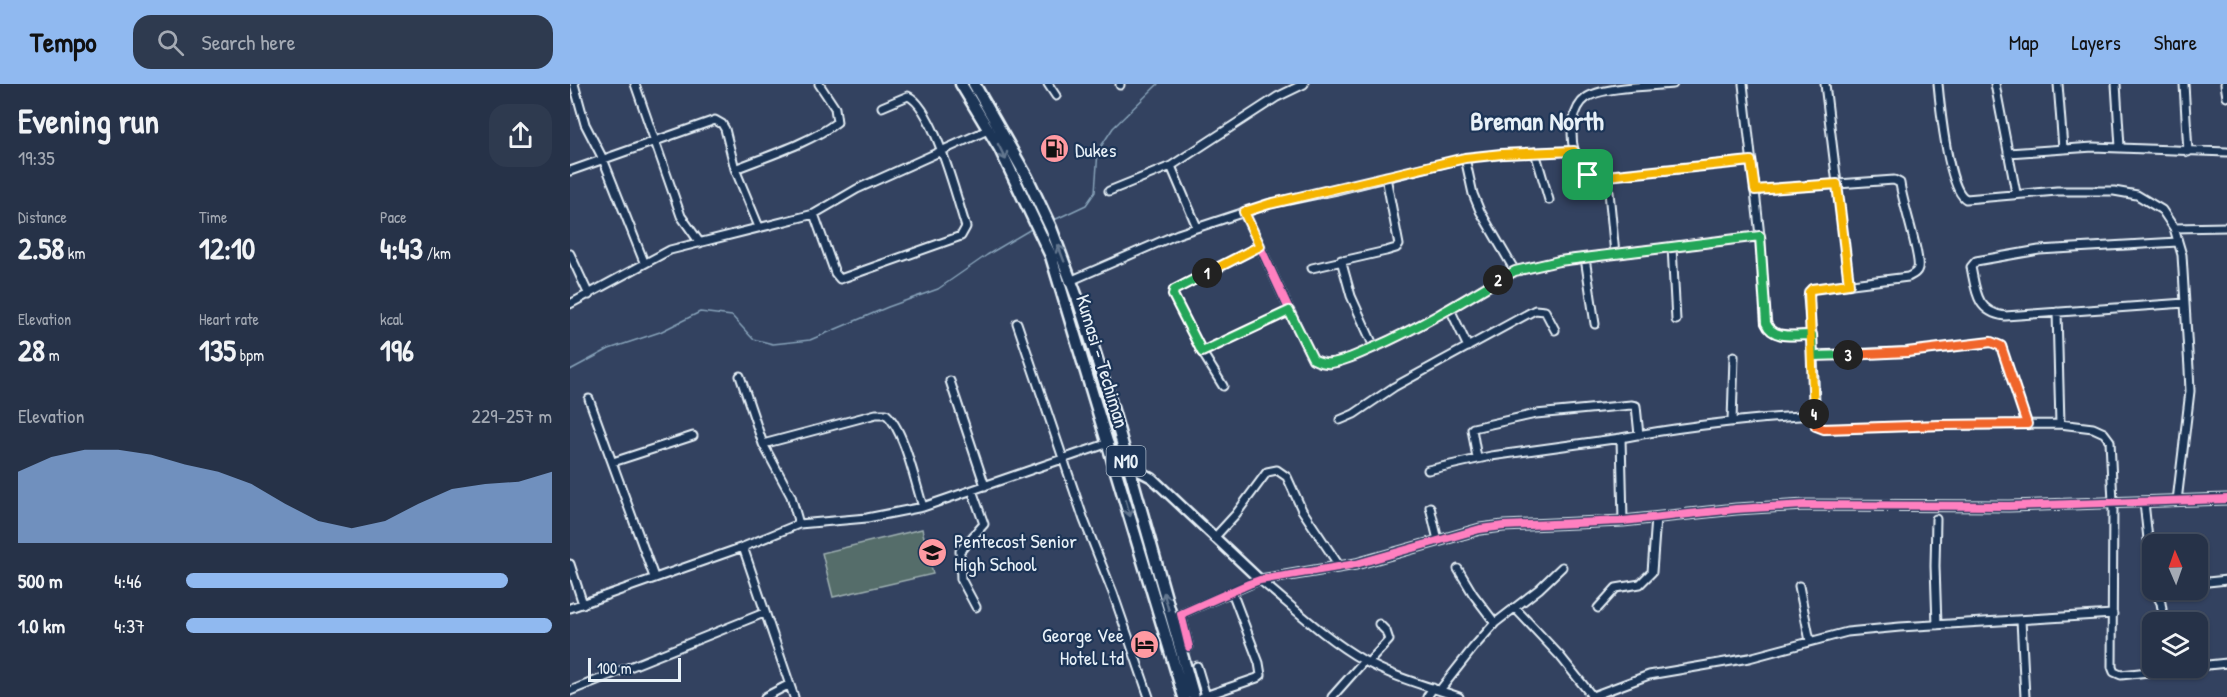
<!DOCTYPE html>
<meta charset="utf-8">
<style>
:root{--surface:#263248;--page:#2e3a4f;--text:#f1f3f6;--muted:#a4aab4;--line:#424d60;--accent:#90b9f0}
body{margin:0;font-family:"Patrick Hand",sans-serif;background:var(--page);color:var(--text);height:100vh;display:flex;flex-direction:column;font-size:22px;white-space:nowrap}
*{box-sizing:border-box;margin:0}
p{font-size:20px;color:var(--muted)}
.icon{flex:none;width:33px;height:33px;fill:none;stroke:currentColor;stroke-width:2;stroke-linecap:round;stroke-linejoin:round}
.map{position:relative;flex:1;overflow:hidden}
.drawer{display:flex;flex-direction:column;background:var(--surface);width:570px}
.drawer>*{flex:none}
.needle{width:39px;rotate:358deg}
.buttons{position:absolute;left:1572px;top:450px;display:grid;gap:12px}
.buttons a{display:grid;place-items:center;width:66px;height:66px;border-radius:12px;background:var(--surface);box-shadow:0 2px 4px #0004,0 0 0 2px var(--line);font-size:30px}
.scale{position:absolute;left:18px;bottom:15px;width:93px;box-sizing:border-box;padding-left:6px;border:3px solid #e8f1f8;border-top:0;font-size:16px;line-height:21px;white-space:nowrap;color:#e8f1f8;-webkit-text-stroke:4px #1d3557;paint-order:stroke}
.pin{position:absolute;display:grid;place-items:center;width:51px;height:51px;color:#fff;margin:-26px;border-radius:12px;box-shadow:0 3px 9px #0006}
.km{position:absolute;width:30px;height:30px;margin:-15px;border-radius:50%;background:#222;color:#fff;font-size:16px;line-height:30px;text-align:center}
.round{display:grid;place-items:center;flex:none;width:63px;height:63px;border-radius:18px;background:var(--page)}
.headline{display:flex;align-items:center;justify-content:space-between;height:102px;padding:0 18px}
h1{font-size:33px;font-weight:700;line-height:45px}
.stats{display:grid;grid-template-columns:repeat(3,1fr);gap:9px;height:102px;padding:6px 18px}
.stats div{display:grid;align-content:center}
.stats b{font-size:30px;font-weight:700}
.stats small{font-size:16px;font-weight:400}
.stats p{font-size:16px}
.chart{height:168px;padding:12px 18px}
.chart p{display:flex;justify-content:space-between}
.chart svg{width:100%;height:108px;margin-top:6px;fill:var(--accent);opacity:.7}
ul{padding:0 18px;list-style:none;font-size:20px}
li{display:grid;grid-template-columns:96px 72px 1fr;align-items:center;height:45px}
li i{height:15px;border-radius:8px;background:var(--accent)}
header{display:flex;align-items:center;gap:36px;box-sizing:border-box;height:84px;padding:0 30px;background:var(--accent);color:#111}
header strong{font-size:28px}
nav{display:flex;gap:33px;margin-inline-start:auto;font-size:21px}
.search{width:420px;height:54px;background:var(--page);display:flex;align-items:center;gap:15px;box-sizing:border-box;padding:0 21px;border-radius:18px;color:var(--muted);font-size:22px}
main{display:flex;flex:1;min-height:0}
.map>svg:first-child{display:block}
.green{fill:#556d6a;stroke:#9eafb1;stroke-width:1.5}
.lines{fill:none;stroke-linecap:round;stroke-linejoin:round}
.stream{stroke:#87a2b9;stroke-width:1.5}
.minor-casing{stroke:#e8f1f8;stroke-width:11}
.tertiary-casing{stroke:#e8f1f8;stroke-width:13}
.trunk-casing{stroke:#e8f1f8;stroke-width:15}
.minor{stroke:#1d3557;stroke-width:7}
.tertiary{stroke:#1d3557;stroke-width:8}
.trunk{stroke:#1d3557;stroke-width:10}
.cycleway-casing{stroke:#1d3557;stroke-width:11}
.cycleway{stroke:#ff80c0;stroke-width:8}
.oneway{stroke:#64778f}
.split-1-casing{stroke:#fff;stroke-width:12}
.split-2-casing{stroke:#fff;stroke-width:12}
.split-3-casing{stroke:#fff;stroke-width:12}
.split-4-casing{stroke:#fff;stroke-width:12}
.split-5-casing{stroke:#fff;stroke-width:12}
.split-1{stroke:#f5b400;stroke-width:8}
.split-2{stroke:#22a559;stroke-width:8}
.split-3{stroke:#22a559;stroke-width:8}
.split-4{stroke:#f0652b;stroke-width:8}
.split-5{stroke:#f5b400;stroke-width:8}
.labels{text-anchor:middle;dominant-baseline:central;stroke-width:4.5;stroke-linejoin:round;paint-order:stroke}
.shield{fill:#1d3557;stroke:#abb9c8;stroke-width:1.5}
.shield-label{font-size:18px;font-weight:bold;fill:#e8f1f8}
.poi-label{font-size:20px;fill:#e8f1f8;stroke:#1d3557;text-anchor:start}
.street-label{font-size:20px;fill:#e8f1f8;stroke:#1d3557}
.district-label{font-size:26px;font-weight:bold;fill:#e8f1f8;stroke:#1d3557}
</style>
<header>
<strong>Tempo</strong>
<div class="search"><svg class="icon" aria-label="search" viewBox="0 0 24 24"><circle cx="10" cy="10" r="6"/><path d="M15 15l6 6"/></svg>Search here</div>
<nav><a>Map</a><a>Layers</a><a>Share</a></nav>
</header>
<main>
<section class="drawer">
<div class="headline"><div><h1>Evening run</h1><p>19:35</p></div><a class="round"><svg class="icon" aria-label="share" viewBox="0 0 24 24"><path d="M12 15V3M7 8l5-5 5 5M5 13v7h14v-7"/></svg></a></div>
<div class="stats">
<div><p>Distance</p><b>2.58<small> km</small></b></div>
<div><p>Time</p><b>12:10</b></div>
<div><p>Pace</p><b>4:43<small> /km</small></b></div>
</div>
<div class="stats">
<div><p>Elevation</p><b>28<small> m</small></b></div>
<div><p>Heart rate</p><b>135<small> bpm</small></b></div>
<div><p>kcal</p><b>196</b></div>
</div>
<div class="chart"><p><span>Elevation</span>229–257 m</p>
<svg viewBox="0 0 160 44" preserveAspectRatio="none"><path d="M0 44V15L10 9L20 6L30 6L40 8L50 12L60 15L70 20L80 28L90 35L100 38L110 35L120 28L130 22L140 20L150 19L160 15V44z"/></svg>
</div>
<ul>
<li><b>500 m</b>4:46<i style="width:88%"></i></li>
<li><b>1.0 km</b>4:37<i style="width:100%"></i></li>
</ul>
</section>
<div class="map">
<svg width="1657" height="613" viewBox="0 0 1657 613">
<rect width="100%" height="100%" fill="#334260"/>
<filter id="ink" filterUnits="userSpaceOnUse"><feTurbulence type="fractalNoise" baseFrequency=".0167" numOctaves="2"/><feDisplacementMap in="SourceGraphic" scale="12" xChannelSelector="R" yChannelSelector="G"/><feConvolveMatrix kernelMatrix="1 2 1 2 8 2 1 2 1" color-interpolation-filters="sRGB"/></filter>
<g filter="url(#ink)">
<path class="green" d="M352 445 363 490 263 513 252 469Z"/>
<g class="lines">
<path class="stream" d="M482 137 516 121 525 108 528 67 543 44 588 0
M0 286 39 265 90 248 130 228 162 232 183 255 203 260 240 256 318 223 368 205 417 171 463 144"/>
<defs>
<path id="minor" d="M4 0 15 40 33 75 74 178
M65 0 111 132 130 159
M478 0 486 12
M1103 0C1083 2 1030 3 1016 14 1002 24 1000 50 1004 66 1008 79 1014 90 1027 93L1181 77
M1173 0 1190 152 1196 239C1203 256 1225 251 1242 251L1246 342 1254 345 1372 341 1490 340 1523 344 1534 349 1540 357 1543 418 1542 583 1544 588 1551 591 1615 584
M1255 0 1279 200
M1368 0C1370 21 1378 106 1396 115L1487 107H1544L1567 111 1592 126 1604 144 1612 171 1619 285 1620 307 1607 417
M1425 0 1446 109
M1488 0 1493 64
M1546 0 1550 63
M1614 0 1618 68
M1655 0 1657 13
M550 1V0
M965 68 979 116
M1438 69 1523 63 1657 68
M895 74 903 110 910 127 945 187
M165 85C195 73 242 58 267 38L265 24 249 0
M0 87 145 36 152 40 155 45 165 85 189 143
M1185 106 1324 96 1330 99C1332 117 1351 173 1348 184 1347 189 1342 191 1338 193L1242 205 1238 213 1242 251
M539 107 601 82
M1039 108 1045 170
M674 128 739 268 743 275 750 278 761 279 785 272 827 253 871 230 933 192 953 185 989 177 1190 152
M244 130 265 189 270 195 391 152 396 143C387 116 364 23 338 12L312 23
M627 143 601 82 707 13 734 0
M1604 144 1657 143
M1608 158 1469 166 1406 177 1401 183C1406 207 1406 228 1435 232L1615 219
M1102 163 1106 236
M0 170 19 211
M1015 174 1025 240
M771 176 781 212 804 263
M742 184 816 167 826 164 829 161 816 93
M500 197 608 150 699 120 767 106 895 74 932 70 1004 67
M0 220 100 166 244 130 287 105 420 45
M880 225 898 263
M1487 228 1490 340
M447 239 514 436 543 509 579 613
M632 268 719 227
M1243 271 1337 268 1421 258 1431 262 1457 340
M170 292 193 360 221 412 229 440
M380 297 415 402
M653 302 632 268 603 211 604 206 690 162
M19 315 84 493
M770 336 784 330 824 303 965 226 975 227 985 246
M1162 337 1164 272
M193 360 306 330H316C334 345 345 398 353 423
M907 374 902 345 903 344 966 330 1061 321 1066 322 1069 351
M43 378 123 352
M858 386 921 372 1051 354
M402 406 414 440 390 467 391 495 406 523
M1574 418 1582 492
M860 423 868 456
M1366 435 1365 482 1367 541
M1053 437 1051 354C1115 342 1179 335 1244 331
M644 454 666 430 697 388 707 386 717 393 732 426 770 483
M173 463 224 613
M0 480 13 520
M888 485 903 510 925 539
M1628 499 1657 496
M1229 502 1240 557
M1584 506 1591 519 1594 538
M0 524 173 463 229 440 297 434 353 423 539 359
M945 524 990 572 1022 612
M1028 524 1046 504 1070 500 1082 488 1086 434
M1451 536 1455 613
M619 563 611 530 690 496C723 523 756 555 793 576 822 593 857 602 889 613
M798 579 819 556 816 547 809 540
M627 582 636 612
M1628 582 1657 579
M870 606 903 564 925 539 969 505 992 483
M0 607 194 529
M195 613 218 601
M632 613 687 594 691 591 689 579 662 508
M762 613 794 577
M857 613 863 604
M1020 613 1079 591 1179 574 1277 548 1330 543 1543 530"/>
<path id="tertiary" d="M557 381 582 394 690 496 786 480 910 445 933 442 1053 437 1166 425 1235 421 1439 422 1657 415"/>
<path id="trunk" d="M391 0 430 65 481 172 614 613
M404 0 457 93 481 144 508 216 540 316 624 613"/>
</defs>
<use href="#minor" class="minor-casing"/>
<use href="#tertiary" class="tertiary-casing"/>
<use href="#trunk" class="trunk-casing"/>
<use href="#minor" class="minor"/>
<use href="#tertiary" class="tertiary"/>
<use href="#trunk" class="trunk"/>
<defs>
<path id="cycleway" d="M674 128 739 268 743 275 750 278 761 279 785 272 827 253 871 230 933 192 953 185 989 177 1190 152
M619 563 611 530 679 500 690 496 786 480 910 445 933 442 1053 437 1166 425 1235 421 1439 422 1657 415"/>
</defs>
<use href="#cycleway" class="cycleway-casing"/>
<use href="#cycleway" class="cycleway"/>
</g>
<defs><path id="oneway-shaft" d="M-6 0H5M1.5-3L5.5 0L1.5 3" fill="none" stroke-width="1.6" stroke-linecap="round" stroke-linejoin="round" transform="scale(1.5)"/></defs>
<g class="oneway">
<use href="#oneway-shaft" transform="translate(432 68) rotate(63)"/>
<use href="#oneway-shaft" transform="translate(491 169) rotate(-111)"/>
<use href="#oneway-shaft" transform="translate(558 424) rotate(74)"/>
<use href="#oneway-shaft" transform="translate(596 517) rotate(-106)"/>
</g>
</g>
<g class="lines" filter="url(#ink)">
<defs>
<path id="split-1" d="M637 189 690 162 674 128 699 120 895 74 932 70 1004 67 1012 84 1018 91"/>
<path id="split-2" d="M637 189 604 206 603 211 632 268 719 227 743 275C749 278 755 280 761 279 776 277 791 269 805 263 848 244 888 220 928 196"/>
<path id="split-3" d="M928 196 945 187 989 177 1190 152 1196 239C1203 256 1225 251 1242 251L1243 272 1278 271"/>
<path id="split-4" d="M1244 330 1246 342 1254 345 1372 341 1457 340 1431 262 1421 258 1337 268 1278 271"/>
<path id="split-5" d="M1018 91 1027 93 1181 77 1185 106 1267 100 1279 200 1242 205 1239 208 1244 330"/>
</defs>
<use href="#split-1" class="split-1-casing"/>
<use href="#split-2" class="split-2-casing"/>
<use href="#split-3" class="split-3-casing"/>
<use href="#split-4" class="split-4-casing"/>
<use href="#split-5" class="split-5-casing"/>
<use href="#split-1" class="split-1"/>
<use href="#split-2" class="split-2"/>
<use href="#split-3" class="split-3"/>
<use href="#split-4" class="split-4"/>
<use href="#split-5" class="split-5"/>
</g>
<defs>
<symbol id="fuel-disc" viewBox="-11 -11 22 22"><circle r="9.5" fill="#ff9aa2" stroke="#1d3557"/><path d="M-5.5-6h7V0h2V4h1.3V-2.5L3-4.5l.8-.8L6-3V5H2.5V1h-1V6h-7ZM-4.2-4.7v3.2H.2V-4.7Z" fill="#111"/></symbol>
<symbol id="school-disc" viewBox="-11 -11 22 22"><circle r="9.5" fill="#ff9aa2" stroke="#1d3557"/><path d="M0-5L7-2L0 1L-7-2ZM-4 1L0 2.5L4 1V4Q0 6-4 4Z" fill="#111"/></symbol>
<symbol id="hotel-disc" viewBox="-11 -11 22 22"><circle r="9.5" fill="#ff9aa2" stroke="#1d3557"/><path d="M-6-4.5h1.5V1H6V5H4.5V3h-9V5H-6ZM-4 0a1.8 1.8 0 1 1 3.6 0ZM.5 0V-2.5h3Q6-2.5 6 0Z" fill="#111"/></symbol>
</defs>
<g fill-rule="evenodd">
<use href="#fuel-disc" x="468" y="48" width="33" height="33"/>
<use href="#school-disc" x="346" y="452" width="33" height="33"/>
<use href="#hotel-disc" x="558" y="544" width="33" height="33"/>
</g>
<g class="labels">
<rect class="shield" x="536.5" y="362" width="39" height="30" rx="4.5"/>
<g class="shield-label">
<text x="556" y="377">N10</text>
</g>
<g class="poi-label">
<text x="505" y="65">Dukes</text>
<text x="384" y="456">Pentecost Senior<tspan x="384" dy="23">High School</tspan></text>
<text x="554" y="550" text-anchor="end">George Vee<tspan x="554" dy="23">Hotel Ltd</tspan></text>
</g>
<g class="street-label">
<text transform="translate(533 277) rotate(73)">Kumasi - Techiman</text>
</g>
<g class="district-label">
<text x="967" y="36">Breman North</text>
</g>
</g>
</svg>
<div class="buttons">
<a><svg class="needle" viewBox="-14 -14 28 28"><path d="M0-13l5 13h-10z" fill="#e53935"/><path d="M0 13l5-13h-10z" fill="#a4aab4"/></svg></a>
<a><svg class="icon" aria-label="layers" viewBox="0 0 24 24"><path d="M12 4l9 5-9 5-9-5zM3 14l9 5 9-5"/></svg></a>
</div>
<div class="scale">100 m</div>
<div class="pin" style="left:1018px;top:91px;background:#1e9e55"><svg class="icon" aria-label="arrive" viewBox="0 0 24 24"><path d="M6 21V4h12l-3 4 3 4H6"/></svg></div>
<b class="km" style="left:637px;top:189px">1</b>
<b class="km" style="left:928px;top:196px">2</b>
<b class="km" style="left:1278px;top:271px">3</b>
<b class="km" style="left:1244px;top:330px">4</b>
</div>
</main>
